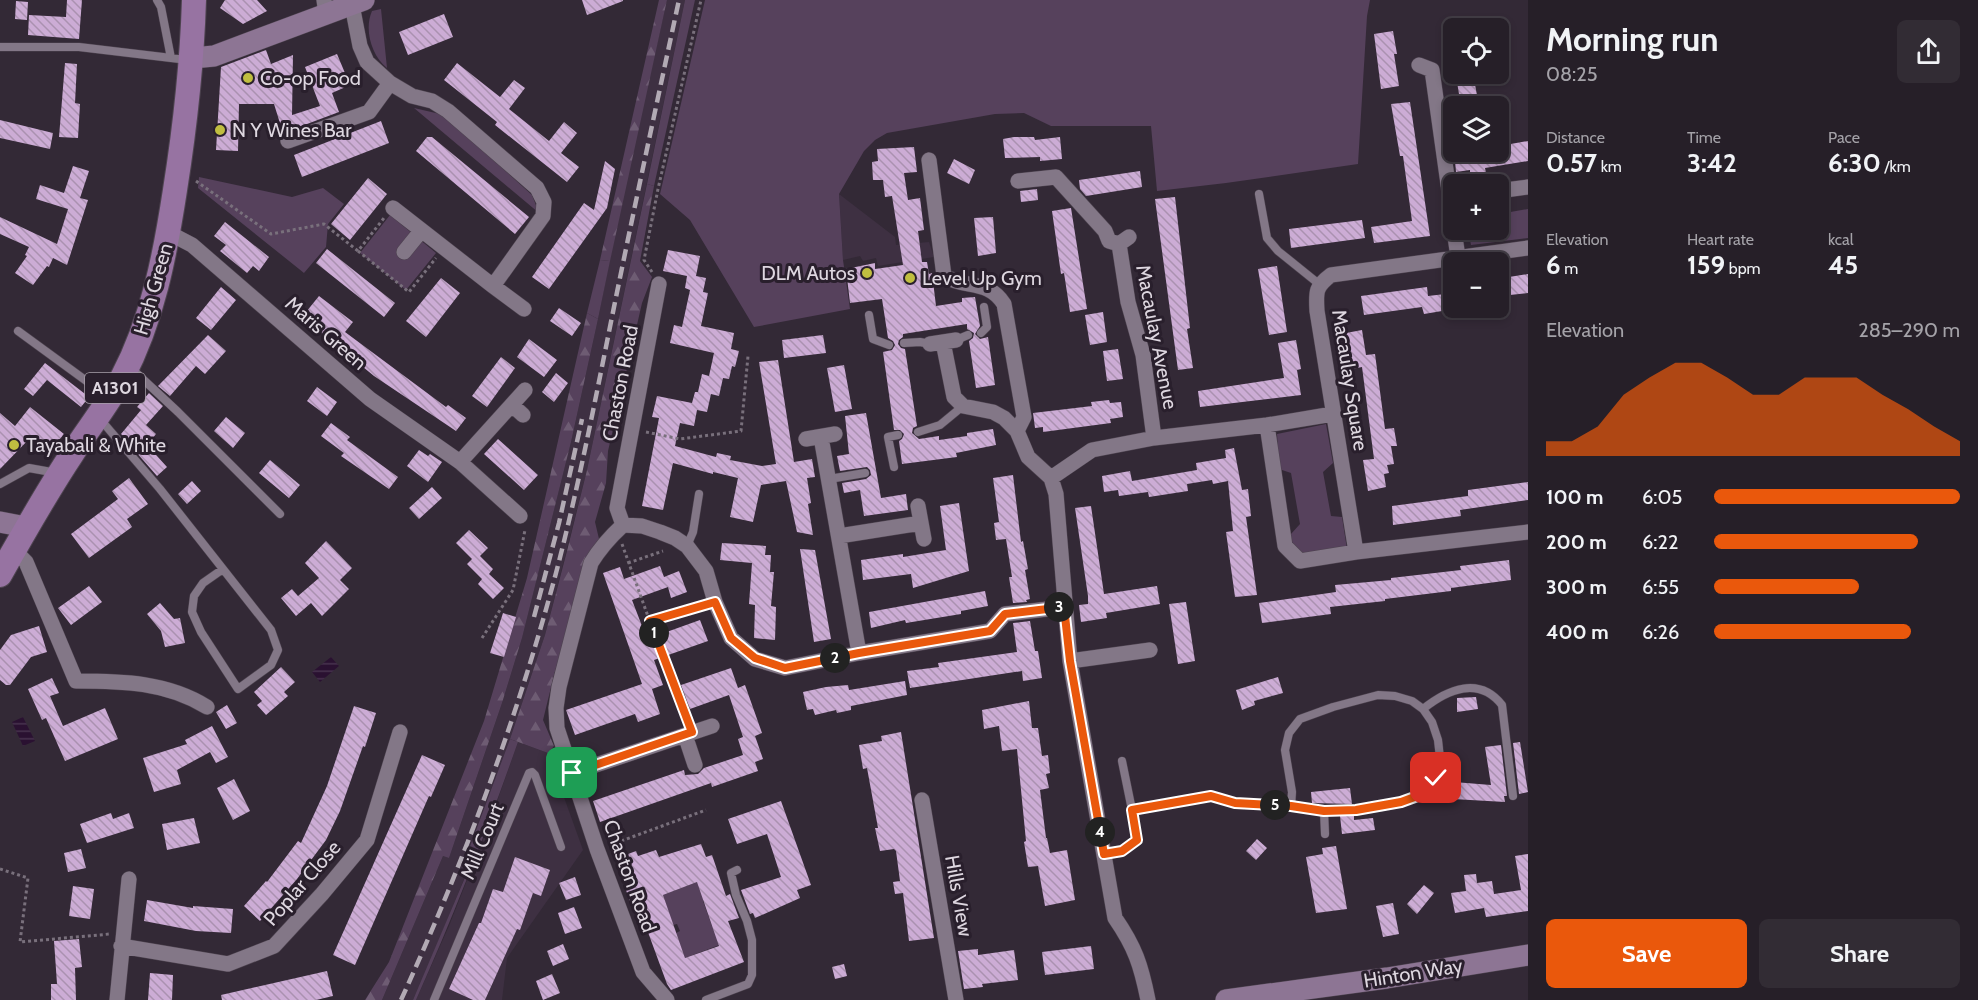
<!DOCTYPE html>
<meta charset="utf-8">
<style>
:root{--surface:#261f28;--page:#322c34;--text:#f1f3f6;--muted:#a4a2a8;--line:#423d45;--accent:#ea580c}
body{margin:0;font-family:Cabin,sans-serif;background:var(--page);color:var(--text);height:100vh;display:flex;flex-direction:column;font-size:22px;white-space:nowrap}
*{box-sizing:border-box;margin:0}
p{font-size:20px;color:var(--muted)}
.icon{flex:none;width:33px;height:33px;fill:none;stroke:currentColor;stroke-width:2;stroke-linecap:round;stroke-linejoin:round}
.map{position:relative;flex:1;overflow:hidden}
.side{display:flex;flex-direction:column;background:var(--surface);width:450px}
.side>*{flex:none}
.fabs{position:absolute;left:1443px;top:18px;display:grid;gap:12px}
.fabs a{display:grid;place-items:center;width:66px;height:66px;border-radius:9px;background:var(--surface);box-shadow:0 3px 9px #0003,0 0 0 2px var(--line);font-size:30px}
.pin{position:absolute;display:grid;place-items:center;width:51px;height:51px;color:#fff;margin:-26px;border-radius:12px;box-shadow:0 3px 9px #0006}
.km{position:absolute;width:30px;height:30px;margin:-15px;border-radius:50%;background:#222;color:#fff;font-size:16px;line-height:30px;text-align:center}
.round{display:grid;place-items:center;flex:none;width:63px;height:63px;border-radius:9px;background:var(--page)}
.head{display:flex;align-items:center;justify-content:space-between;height:102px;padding:0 18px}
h1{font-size:33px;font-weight:800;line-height:45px}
.metrics{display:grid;grid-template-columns:repeat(3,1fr);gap:9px;height:102px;padding:6px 18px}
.metrics div{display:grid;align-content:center}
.metrics b{font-size:26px;font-weight:800}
.metrics small{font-size:16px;font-weight:400}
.metrics p{font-size:16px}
.chart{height:168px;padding:12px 18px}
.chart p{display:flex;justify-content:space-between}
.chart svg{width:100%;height:108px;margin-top:6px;fill:var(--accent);opacity:.7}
.cta{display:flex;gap:12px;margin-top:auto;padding:12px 18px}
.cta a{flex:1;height:69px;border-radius:9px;background:var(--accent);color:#fff;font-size:24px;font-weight:800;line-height:69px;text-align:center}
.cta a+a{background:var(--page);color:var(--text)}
ul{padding:0 18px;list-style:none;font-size:20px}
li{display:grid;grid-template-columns:96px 72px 1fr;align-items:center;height:45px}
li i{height:15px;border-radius:8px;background:var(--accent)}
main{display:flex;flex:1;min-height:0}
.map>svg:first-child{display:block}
.built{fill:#3e3042}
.grass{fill:#56415c}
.forest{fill:url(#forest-firs)}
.water{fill:url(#water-rules)}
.building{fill:url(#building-back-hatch);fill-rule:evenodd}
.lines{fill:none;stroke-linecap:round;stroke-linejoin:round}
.lane-casing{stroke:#4e4450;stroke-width:9}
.street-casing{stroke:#4e4450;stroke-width:16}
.secondary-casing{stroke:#4e4450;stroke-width:22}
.primary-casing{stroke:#4e4450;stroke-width:26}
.path{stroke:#79707c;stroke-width:3;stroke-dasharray:3 3;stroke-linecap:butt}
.lane{stroke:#837787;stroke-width:8}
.street{stroke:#837787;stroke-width:15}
.secondary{stroke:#8d7594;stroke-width:21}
.primary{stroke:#9773a2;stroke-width:24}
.rail{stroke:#b2aab4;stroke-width:4.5;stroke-dasharray:12 6;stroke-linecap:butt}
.route-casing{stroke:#fff;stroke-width:12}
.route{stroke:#ea580c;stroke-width:8}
.poi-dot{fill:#c0be40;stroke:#291f2c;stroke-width:2}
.labels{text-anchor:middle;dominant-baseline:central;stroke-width:6;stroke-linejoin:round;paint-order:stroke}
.shield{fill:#291f2c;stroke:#a8a0aa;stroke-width:1.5}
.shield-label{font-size:18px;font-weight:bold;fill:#ded7e0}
.poi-label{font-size:20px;fill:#ded7e0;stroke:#291f2c;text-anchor:start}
.street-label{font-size:20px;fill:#ded7e0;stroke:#291f2c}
</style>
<main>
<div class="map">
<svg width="1528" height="1000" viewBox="0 0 1528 1000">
<defs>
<pattern id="forest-firs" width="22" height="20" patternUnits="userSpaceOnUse" patternTransform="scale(1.5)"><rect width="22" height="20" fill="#56415c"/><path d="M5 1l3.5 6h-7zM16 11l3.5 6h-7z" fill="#6e5c73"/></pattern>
<pattern id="water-rules" width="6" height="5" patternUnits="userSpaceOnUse" patternTransform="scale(1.5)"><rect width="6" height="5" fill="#2a1131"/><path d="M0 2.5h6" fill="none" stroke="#48334f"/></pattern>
<pattern id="building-back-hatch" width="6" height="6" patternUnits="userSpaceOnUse" patternTransform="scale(1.5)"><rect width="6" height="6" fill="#ccacd5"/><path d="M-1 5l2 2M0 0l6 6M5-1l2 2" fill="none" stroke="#aa91b0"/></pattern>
</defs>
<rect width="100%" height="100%" fill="#332936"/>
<path class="built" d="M667 0H685L587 470 545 635 510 739 463 864 469 867 424 977 413 1000H382L443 856 449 858 502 703 522 638 571 442 598 319 623 194Z
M839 194 895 237 896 245 929 242 934 257 878 266 876 258 863 261 860 256 843 260Z
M518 742 548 753 583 850 507 958 502 1000H416L449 926 488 827Z"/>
<path class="grass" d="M685 0H695L654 186 647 184Z
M705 0H1370L1367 16 1358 164 1226 183 1157 191 1151 126H1051L1024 113 995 114 887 133 875 140 864 151 839 194 843 260 850 309 754 327 690 220 660 194Z
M381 9 387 68C371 55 364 29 372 11Z
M414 108 440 114 490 157 532 195 539 213Z
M199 177 292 197 323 188 344 204 328 224 326 247 304 273 198 188Z
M1528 209V238L1471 245 1468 230H1498L1499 214Z
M390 215 436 253 406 290 360 253Z
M600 260 610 261 598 319 587 313Z
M1326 424 1333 463 1323 472 1331 516 1342 517 1347 549 1300 553 1291 541V534L1300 524 1291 473 1279 469 1277 434Z
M510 739 518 742C487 830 454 915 416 1000H413L469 868 463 865Z
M710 877 703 901 712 926 730 941 685 958 676 933 680 931 677 924 673 925 663 895Z"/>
<path class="forest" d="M659 0H667L610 261 600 260Z
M647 184 654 186 640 261 652 277 642 303 608 451 606 483 595 522 599 539 587 559 554 675 543 720 554 746 548 753 510 739 545 635 567 551 587 470Z
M587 313 598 319 571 442 522 638 502 703 449 858 443 856 382 1000H365L389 962 484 721 527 578Z"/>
<path class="water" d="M331 657 339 666 320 682 312 672Z
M23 717 35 741 23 746 12 722Z"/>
<path class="building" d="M67 0H82L79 39 28 35 29 15 66 17Z
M225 0H257L267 11 243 24 220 8Z
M582 0H623V1L587 15Z
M16 1 28 2 27 20 15 19Z
M444 14 453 37 408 55 399 32Z
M1393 31 1397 54H1394L1399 86 1381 89 1374 34Z
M266 50 271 64 293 55 292 115 320 106 305 67 337 54 350 85 332 93 339 112 283 133 274 104H239L238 151 216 150 221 67Z
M65 63 77 64 75 103 80 104 78 138 59 137Z
M457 63 500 97 514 80 525 88 509 109 549 141 564 122 577 133 561 153 579 167 567 182 495 125 497 122 444 80Z
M1474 79 1479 106H1461L1457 82Z
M1410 102 1430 236 1374 243 1371 227 1412 221 1403 156H1400L1391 104Z
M0 120 53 133 50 149 0 138Z
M381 121 389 143 302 177 294 155Z
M427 137H432L529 217 515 234 416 151Z
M1014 137H1034L1035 140 1060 137 1062 159 1040 161V157L1005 158 1003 139Z
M1528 141V161L1485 168 1486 173 1470 175V170L1456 172 1455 161 1506 152 1505 145Z
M914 147 917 172 904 173 908 200 920 198 924 230 918 231 922 262H927L929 274 932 273 936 306 962 302V298L975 297 980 326 975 334 980 339 988 337 995 385 976 388 969 341 973 338 974 333 967 329V324L903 334V337L899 340 898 344 901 348 905 349 917 426 913 428 912 433 919 439 939 436V440L967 436V433L993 429 996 445 956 453 957 457 902 464 899 441 902 439 904 434 900 430H894L883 352 892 350 895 345 893 341 888 338 882 299 850 303 846 269 875 263V269L903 265 892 196 885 197 883 180H873L872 162 878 161 877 149Z
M954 159 975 170 969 184 947 173Z
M605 161 615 169 607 208 549 289 532 277 584 203 594 210Z
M73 166 89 171 80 198 88 200 67 265 53 258 49 267 47 266 33 285 15 273 27 256 25 255 29 247 0 234V217L57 244 68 209 36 199 40 185 64 193Z
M1140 171 1142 187 1086 196 1080 189 1079 180Z
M368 178 387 194 350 240 331 224Z
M1037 189 1038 200 1021 202 1020 191Z
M1175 197 1190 328 1187 329 1193 368 1178 370 1155 199Z
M1071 208 1087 309 1070 312 1064 273 1061 274 1052 211Z
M993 217 996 253 978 256 974 218Z
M1362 220 1365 238 1291 248 1289 229Z
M225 222 269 257 259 271 253 266 247 273 220 251 226 245 214 236Z
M327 249 395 303 384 317 316 263Z
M668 250 700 256 696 276 706 278 703 292 708 293 701 326 734 333 731 349 739 351 735 367 732 366 729 379 723 378 719 396 711 394 707 412 697 410 694 426 680 423 675 446 716 457 717 453 731 456 730 460 762 466 776 464 759 362 778 360 794 462 812 459 815 477 807 478 811 503 808 504 813 535 797 532 786 481 761 485 753 522 730 517 738 478 713 472V474L673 463 663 510 642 506 659 418 652 417 657 396 692 403 695 392H698L702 374 709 376 714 353 670 343 674 325 682 327 690 290 685 288 687 276 663 271Z
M1508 262 1509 277 1528 274V293L1510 295 1511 300 1498 302V263Z
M1277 266 1287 332 1269 335 1258 269Z
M441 278 460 293 426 337 406 321Z
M221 287 236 300 211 330 196 318Z
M1427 287 1428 296 1454 293V309L1424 314 1422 307 1364 315 1361 296Z
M319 296 353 322 345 332 446 407 448 405 466 418 456 431 374 376 302 317Z
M559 308 581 323 572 336 550 321Z
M1103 312 1107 342 1090 345 1085 315Z
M1362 330 1366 355 1375 354 1385 429 1394 428 1397 446H1391L1394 464 1387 465 1389 473 1384 474 1386 487 1368 491 1363 460 1374 459 1362 367 1352 369 1346 333Z
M208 335 226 351 205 374 196 366 170 396 158 386Z
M823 335 826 353 784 358 782 340Z
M529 339 557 360 544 377 517 357Z
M1296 340 1301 369 1297 370 1301 395 1200 407 1198 391 1284 378 1278 343Z
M1118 349 1123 379 1107 381 1103 351Z
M501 357 515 368 487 407 472 396Z
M45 363 89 397 81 407 47 380 33 396 24 389Z
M844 365 852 409 835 412 827 368Z
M556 373 568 383 554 402 542 392Z
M317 387 337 402 327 416 307 401Z
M149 393 163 406 146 425 156 434 147 445 167 467 157 476 136 452 138 449 121 434 141 410 137 407Z
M1109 400 1110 403 1121 402 1123 417 1110 419 1111 423 1073 428 1043 432V427L1035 428 1033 413 1092 406 1091 402Z
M30 407 64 434 50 451 32 436 0 469V413L15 426Z
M866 413 881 498 906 494 908 510 864 516 860 490 844 493 842 483 866 479 871 475 870 470 867 467 840 471 837 456 849 454 845 416Z
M226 417 245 433 233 448 214 431Z
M331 423 350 437 347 440 398 477 389 489 341 456 344 453 321 436Z
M498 439 538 475 524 490 484 454Z
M1234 448 1242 490 1248 489 1251 516 1246 517 1257 595 1235 597 1226 532 1233 531 1228 481 1213 484 1212 480 1187 484 1188 491 1149 497 1148 492 1119 496 1118 490 1104 492 1102 476 1130 471 1132 481 1197 470 1196 463 1226 458 1225 450Z
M419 450 428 456 430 454 442 462 428 482 407 466Z
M270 460 300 485 289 498 259 473Z
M1013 475 1021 542 1023 541 1028 569 1025 570 1030 599 1026 600 1027 602 1013 603 1009 577H1012L1006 539 996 540 994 523 999 522 993 478Z
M129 478 148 504 127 519 132 527 89 558 71 534 118 499 112 491Z
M192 481 201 491 187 504 178 494Z
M1528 482V500L1460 510 1461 516 1393 525 1392 506 1468 496V490Z
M432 487 442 498 419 519 409 508Z
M959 503 969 571 913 588 911 574 863 580 861 560 903 554V557L946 550 940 506Z
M1091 506 1104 594 1157 586 1160 604 1106 613 1107 618 1081 622 1079 605 1088 604V596L1075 508Z
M469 530 488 548 480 556 493 569 489 574 504 588 493 599 478 584 482 579 467 564 472 559 456 543Z
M326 541 352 568 340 580 349 589 322 616 311 603 296 616 281 598 292 589 298 596 319 578 305 563Z
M722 543 766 546 765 555H771L770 572H774L771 606 776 607 775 640 754 638 755 605 749 604 752 563 720 560Z
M800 549 815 550 831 639 814 642Z
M1509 560 1511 580 1451 588V591L1385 599V601L1330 607 1331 614 1262 623 1259 603 1336 592 1335 585 1391 580V578L1461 570 1460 566Z
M660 566 664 577 679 571 687 592 671 598 668 587 632 600 647 639 700 620 708 641 654 660 663 685 652 689 660 714 638 722 635 714 575 735 566 710 642 684 603 573 620 567 624 579Z
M89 586 102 602 71 625 58 608Z
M985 591 988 606 961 611V614L906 623 905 620 871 628 869 612Z
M1186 602 1195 661 1178 664 1169 604Z
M160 603 174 619 180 618 185 643 165 647 161 631 147 614Z
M503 613 516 617 504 657 490 653Z
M1030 621 1035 651H1038L1042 678 1023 681 1022 671 910 688 907 671 939 667 938 663 1017 652 1013 623Z
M39 626 47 652 31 657 10 685H6L0 680V650L11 635Z
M281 667 295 682 284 692 288 696 266 715 257 705 262 701 254 692Z
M731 668 738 688 745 685 762 733 755 736 763 759 755 762 758 771 712 787 711 783 600 822 593 801 684 770 685 775 698 774 704 768 743 755 738 739 743 737 729 695 690 709 681 685Z
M1278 677 1283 693 1254 701 1255 705 1242 710 1236 690Z
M52 678 59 693 50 696 63 726 105 708 118 739 65 761 46 718 42 720 28 689Z
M905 681 907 695 851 706V710L837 713 836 710 815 715 813 709 807 710 803 692 826 687 848 685 849 690Z
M1476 697 1478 709 1457 712V698Z
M1029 701 1032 728H1038L1042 756 1048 755 1050 773 1046 774 1049 788 1040 790 1046 838H1047L1050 853 1067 850 1075 900 1045 906 1038 866 1028 867 1024 842 1026 841 1017 749 1002 751 999 726 984 729 982 710Z
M227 705 237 723 226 729 216 712Z
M354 706 376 713 365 747 363 746 340 811 326 840 297 879 260 921 244 906 266 881 267 882 298 841 301 843 327 786Z
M212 726 228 757 216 763 210 752 177 770 181 784 154 792 143 758 187 744 185 740Z
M901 732 934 938 909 941 903 893 895 894 893 882 900 881 896 851 894 849 880 851 875 828H878L867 768 863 769 859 745 882 741 881 736Z
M1520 742 1528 792 1519 794 1513 743Z
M1501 745 1507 796H1504L1505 802 1453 799 1454 782 1491 785 1485 747Z
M422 755 445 765 431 797 429 796 355 965 333 955Z
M234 779 250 811 233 820 217 788Z
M1350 788 1352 804 1312 803 1311 792Z
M781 801 811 885 797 890 800 898 755 918 753 913 750 914 741 890 781 877 767 834 737 844 728 819Z
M111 813 113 819 129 813 134 828 87 843 80 824Z
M1340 816H1354V820L1373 818 1375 830 1342 834Z
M194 818 200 843 167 850 162 824Z
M1257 839 1267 848 1256 860 1246 851Z
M701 844 706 857 712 855 726 896 730 894 739 918 728 921 744 962 671 990 667 984 638 905 632 907 615 859 636 851 638 856 656 850 659 857ZM697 882 719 946 685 958 663 895Z
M1336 846 1347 909 1316 913 1306 857 1323 854 1322 848Z
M81 849 86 868 68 872 64 853Z
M1528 854V911L1486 917 1484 908 1455 913 1451 893 1466 891 1464 875 1476 874 1477 883 1492 881 1494 894 1521 890 1515 856Z
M515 857 550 870 541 896 533 893 520 930 517 929 485 1000H473L449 989 479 923H481L493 889 503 892Z
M575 877 581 895 566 900 559 883Z
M1424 885 1434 893 1417 914 1407 904Z
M73 886 94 889 90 919 69 916Z
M147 900 193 908V906L233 909 231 933 196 931 144 921Z
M1393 903 1399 934 1383 937 1376 906Z
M574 907 582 928 565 934 558 913Z
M79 939 82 967 75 968 76 1000H51V984H57L54 941Z
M563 944 569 959 553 966 547 951Z
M1091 946 1094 969 1045 975 1042 952Z
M978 949V955L1014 950 1018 980 982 984 983 987 964 989 958 951Z
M844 964 847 976 835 979 832 967Z
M327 971 333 996 316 1000H222L221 995Z
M150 973 173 975 172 1000H148Z
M552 974 560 993 543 1000 536 981Z"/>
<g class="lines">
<defs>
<path id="lane" d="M157 0 161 7 171 58
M0 47H79L188 60
M1259 194 1267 238 1278 251 1319 284
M869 315 873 339 889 345
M18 331 107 396
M981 333 987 327 984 307
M956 340 968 335
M904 343 920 342 930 344
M131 368 178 412 280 514
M100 419 160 489 271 630 278 650 271 665 238 689 201 632 192 612 194 596 203 583 223 569
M918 432 940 425 963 406
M894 467 888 437 898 435
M829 479 865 473
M0 484 29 468 57 473
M687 546 693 532 699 494
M1423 709C1448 689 1479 676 1502 705L1513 796
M1122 761 1132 810 1211 796 1235 803 1291 806 1324 811 1356 810 1401 802 1423 794 1436 778 1440 758 1438 740 1432 722 1423 709 1412 701 1395 696 1378 695 1333 707 1300 719 1289 733 1285 750 1292 792 1291 806
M1324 811 1325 834
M1104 854 1122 851 1137 840 1132 810
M434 1000 529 773 532 772 535 775 561 847
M706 1000 748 984 752 975V940L747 921 736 895 731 873 737 870"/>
<path id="street" d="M324 0 326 15
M352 5 360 46 367 62 390 83 412 96 432 101 448 111 537 188 544 202 543 216 493 286 393 208
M1419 65 1432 70 1450 198
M288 141 369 112 390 83
M929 160 944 276C966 289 988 279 1004 304L1024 417 1017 431
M1018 181 1056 177 1105 231 1109 241 1119 244 1129 237
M1498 191 1528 187
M1454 198H1450L1454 228
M1454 230 1458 257
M169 233 192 245 370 399 460 462 520 516
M1119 244 1128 302 1143 355 1154 438
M404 252 421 231
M493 286 524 309
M943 342 954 397 963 406 993 412 1004 418 1017 431 1028 457 1051 478
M930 344 956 340
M512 405 523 415
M1267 425 1285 546 1300 561 1356 552 1528 532
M821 437 859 653
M806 439 835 434
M460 462 525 390
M1051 478 1056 494 1070 661 1115 918C1135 947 1141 965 1148 1000
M1051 478 1092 450 1154 438 1267 425 1333 414
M918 506 924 539
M623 525 617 508 659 284
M839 536 921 523
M14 550 26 562 76 681C122 681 167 682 207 707
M1356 552 1317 311C1316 292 1315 287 1331 275L1528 248
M1070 661 1150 650
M685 735 695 765
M572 773 712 726
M922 800 956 1000
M121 946 228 964 274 946 322 894 367 840 400 732
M117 1000 129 879
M667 1000 643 972 597 849 557 728 556 708 559 687 591 563C600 548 610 537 623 525L642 526 660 532 675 538 687 546 706 571 715 602 731 638 755 659 785 668 859 653 990 631 1005 614 1064 607"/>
<path id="secondary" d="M193 58 214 56 364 0
M0 522 26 527
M1226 1000 1387 978 1528 955"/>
<path id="primary" d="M0 575C23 534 46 493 72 454 88 429 108 404 122 378 153 319 165 255 175 190 185 127 192 64 194 0"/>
</defs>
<use href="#lane" class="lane-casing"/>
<use href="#street" class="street-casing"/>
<use href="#secondary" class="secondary-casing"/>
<use href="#primary" class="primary-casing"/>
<path class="path" d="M196 181 271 234 324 224 358 251 384 218
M358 251 409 292 436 258
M652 272 644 260 658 189 701 0
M646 432 680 439 741 431 748 356
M622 544 650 622
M628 563 663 551
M482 638 513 590 525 530
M687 719 650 622 702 606
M610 845 706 810
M0 869 28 878 20 942 110 934"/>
<use href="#lane" class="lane"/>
<use href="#street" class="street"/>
<use href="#secondary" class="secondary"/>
<use href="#primary" class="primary"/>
<path class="rail" d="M534 617 559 523 582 419
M401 1000C464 862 517 719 556 573 579 485 596 396 614 307 635 204 657 102 679 0"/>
</g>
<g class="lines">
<defs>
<path id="route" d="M572 773 692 732 650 621 715 602 731 638 755 658 785 668 859 653 990 631 1005 614 1064 607 1070 661 1104 854 1122 851 1137 840 1132 810 1211 796 1235 803 1291 806 1324 811 1356 810 1401 802 1423 794 1436 778"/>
</defs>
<use href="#route" class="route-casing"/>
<use href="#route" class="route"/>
</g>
<g class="poi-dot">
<circle cx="248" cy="78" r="6"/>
<circle cx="220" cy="130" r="6"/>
<circle cx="867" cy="273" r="6"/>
<circle cx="910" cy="278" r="6"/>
<circle cx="14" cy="445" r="6"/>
</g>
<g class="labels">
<rect class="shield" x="85" y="373" width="60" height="30" rx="4.5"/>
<g class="shield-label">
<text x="115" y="388">A1301</text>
</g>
<g class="poi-label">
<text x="260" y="78">Co-op Food</text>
<text x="232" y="130">N Y Wines Bar</text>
<text x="855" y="273" text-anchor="end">DLM Autos</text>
<text x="922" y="278">Level Up Gym</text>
<text x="26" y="445">Tayabali &amp; White</text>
</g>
<g class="street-label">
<text transform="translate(153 289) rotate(-74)">High Green</text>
<text transform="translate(326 333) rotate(41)">Maris Green</text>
<text transform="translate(1157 337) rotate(79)">Macaulay Avenue</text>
<text transform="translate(1350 380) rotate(81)">Macaulay Square</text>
<text transform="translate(620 383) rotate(-79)">Chaston Road</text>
<text transform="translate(482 841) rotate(-67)">Mill Court</text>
<text transform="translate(630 876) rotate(70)">Chaston Road</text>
<text transform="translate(302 883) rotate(-49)">Poplar Close</text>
<text transform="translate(959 896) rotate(80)">Hills View</text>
<text transform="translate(1413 973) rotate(-9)">Hinton Way</text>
</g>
</g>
</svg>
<div class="fabs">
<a><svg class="icon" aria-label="locate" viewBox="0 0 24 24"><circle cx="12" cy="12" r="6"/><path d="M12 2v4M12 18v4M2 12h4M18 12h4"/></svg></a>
<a><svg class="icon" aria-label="layers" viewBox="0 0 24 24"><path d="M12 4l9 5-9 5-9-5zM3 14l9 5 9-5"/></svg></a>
<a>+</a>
<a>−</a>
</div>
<div class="pin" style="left:572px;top:773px;background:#1e9e55"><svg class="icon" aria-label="arrive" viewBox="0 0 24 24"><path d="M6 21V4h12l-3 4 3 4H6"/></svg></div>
<div class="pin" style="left:1436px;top:778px;background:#d93025"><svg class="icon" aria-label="check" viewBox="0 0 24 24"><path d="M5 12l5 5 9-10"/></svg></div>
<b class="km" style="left:654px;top:633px">1</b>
<b class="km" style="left:835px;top:658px">2</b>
<b class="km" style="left:1059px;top:607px">3</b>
<b class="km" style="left:1100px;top:832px">4</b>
<b class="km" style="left:1275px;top:805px">5</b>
</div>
<section class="side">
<div class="head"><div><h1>Morning run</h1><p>08:25</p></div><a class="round"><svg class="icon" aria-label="share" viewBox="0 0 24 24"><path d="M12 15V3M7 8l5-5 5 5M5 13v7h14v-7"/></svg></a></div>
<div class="metrics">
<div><p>Distance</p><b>0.57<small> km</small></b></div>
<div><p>Time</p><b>3:42</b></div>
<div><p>Pace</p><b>6:30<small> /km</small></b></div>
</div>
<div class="metrics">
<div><p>Elevation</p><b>6<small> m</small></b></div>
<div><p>Heart rate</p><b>159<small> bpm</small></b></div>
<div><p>kcal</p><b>45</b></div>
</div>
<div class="chart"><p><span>Elevation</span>285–290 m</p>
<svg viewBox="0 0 160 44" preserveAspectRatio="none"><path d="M0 44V38L10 38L20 32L30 19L40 12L50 6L60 6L70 12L80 19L90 19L100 12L110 12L120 12L130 19L140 25L150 32L160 38V44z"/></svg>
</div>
<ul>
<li><b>100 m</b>6:05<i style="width:100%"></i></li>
<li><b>200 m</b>6:22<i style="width:83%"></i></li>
<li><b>300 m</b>6:55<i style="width:59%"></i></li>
<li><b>400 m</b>6:26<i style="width:80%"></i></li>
</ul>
<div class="cta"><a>Save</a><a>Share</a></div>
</section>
</main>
